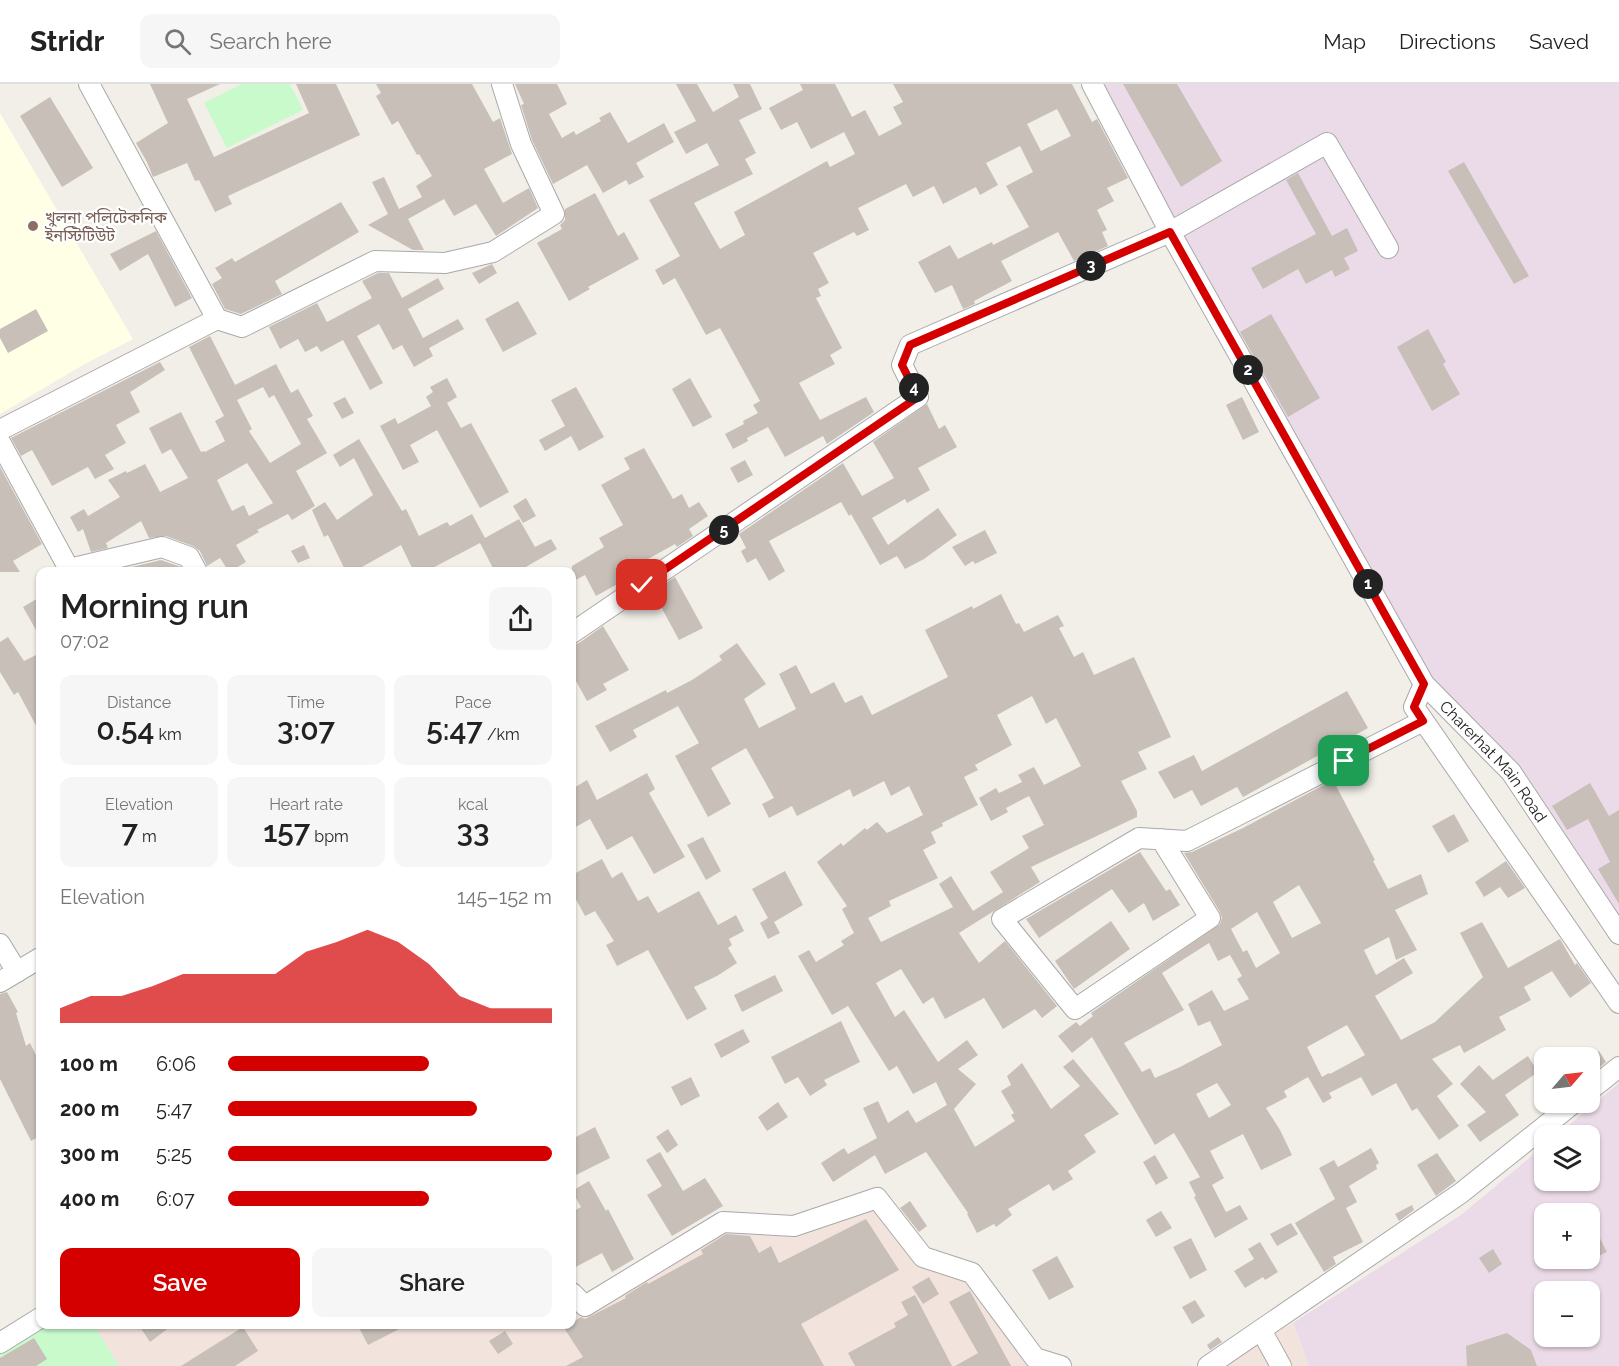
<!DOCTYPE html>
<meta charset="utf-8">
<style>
:root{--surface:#fff;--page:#f6f6f6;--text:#222;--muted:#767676;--line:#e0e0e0;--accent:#d40000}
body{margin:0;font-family:Raleway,"Noto Sans Bengali",sans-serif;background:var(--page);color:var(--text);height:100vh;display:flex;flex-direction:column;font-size:22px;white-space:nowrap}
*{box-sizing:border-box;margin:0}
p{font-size:20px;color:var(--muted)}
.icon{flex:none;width:33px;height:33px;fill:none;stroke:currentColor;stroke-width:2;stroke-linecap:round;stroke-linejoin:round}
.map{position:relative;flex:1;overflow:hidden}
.side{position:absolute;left:36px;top:483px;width:540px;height:762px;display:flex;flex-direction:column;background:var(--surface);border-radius:12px;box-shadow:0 2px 4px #0004}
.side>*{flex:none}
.needle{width:39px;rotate:62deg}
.controls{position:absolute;left:1534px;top:963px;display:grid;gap:12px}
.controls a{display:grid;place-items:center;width:66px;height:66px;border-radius:12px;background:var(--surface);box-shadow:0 2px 4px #0004;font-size:30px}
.pin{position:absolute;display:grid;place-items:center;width:51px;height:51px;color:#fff;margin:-26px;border-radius:12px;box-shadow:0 3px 9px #0006}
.km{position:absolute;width:30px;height:30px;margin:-15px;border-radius:50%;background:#222;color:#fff;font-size:16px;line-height:30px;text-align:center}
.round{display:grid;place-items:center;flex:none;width:63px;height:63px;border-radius:12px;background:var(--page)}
.summary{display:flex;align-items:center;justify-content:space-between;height:102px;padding:0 24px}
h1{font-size:33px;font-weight:600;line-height:45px}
.figures{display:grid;grid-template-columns:repeat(3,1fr);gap:9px;height:102px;padding:6px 24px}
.figures div{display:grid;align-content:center;border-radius:12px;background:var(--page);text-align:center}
.figures b{font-size:30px;font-weight:600}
.figures small{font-size:16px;font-weight:400}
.figures p{font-size:16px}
.chart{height:168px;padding:12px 24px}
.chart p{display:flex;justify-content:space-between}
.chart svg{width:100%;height:108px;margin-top:6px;fill:var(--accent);opacity:.7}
.cta{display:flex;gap:12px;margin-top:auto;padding:12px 24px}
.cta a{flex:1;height:69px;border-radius:12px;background:var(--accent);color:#fff;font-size:24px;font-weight:600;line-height:69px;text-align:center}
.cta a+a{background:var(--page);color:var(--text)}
ul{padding:0 24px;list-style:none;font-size:20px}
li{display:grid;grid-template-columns:96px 72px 1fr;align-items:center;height:45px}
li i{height:15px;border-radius:8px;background:var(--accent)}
header{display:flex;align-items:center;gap:36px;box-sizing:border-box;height:84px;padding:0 30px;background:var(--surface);border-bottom:2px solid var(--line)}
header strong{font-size:28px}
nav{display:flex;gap:33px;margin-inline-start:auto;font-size:21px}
.search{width:420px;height:54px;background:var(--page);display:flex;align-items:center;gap:15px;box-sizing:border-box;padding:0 21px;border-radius:12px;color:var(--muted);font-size:22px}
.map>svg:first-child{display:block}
.industrial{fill:#ebdbe8;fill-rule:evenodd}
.education{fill:#ffffe5}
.military{fill:#f3e3dd}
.park{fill:#c8facc}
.building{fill:#c7bfb8;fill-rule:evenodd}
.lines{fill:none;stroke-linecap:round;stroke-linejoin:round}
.minor-casing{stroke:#a9a9a9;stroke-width:22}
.minor{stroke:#fff;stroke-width:20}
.route-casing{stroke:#fff;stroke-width:12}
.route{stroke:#d40000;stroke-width:8}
.education-dot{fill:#8d6e63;stroke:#fff;stroke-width:2}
.labels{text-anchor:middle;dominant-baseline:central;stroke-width:4.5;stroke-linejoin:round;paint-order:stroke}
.education-label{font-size:16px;fill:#785e54;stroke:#fff;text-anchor:start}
.street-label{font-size:16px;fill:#222;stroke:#fff}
</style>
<header>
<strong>Stridr</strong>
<div class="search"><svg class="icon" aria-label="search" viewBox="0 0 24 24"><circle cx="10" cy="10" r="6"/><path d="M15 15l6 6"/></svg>Search here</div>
<nav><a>Map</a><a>Directions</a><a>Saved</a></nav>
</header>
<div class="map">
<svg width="1619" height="1282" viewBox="0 0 1619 1282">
<rect width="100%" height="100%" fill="#f2efe9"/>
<path class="industrial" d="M1091 0H1619V850L1511 688 1424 600Z
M1619 999V1282H1309L1293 1239 1461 1131 1545 1061V1096H1590V1052L1557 1051ZM1545 1130H1590V1174H1545ZM1545 1208H1590V1252H1545Z"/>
<path class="education" d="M0 29 133 255 83 281 0 330Z"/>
<path class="military" d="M877 1114 923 1173 972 1189 1035 1274 1061 1282H0L40 1240H572V1209L586 1221 723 1138 794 1142Z
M1293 1239 1309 1282H1218Z"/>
<path class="park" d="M242 0H290L303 26 227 64 204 19Z
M40 1240 94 1241 119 1282H0V1262Z"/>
<path class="building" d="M150 0H220L187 15 214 73 309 29 296 0H336L360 51 228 112 232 120 215 128 199 96 195 97 187 79 153 93 147 78 136 59 168 39Z
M376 0H472L493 38 500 34 512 70 484 85 503 119 529 104 538 124 496 152 476 120 454 132 444 115 408 135 424 166H413L368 141 388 130 372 98 384 93 399 125 422 113 416 102 432 92 419 70 417 71 398 37 392 41 376 12 381 9Z
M515 0H557L567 20 549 30 562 54 574 47 576 51 601 37 599 34 610 28 628 59 664 39 674 58 636 79 644 93 629 101 626 96 603 109 587 81 553 100 532 56 521 21 524 20Z
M676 0H697L713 28 739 13 733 0H750L762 25 739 36 756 69 745 75 753 90 694 119 720 165 745 151 734 128 827 77 830 83 855 70 844 48 811 65 797 38 781 46 769 24 803 6 800 0H835L852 33 865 26 879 52 902 40 893 23 903 18 893 0H1072L1092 38 1097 35 1128 94 1107 104 1114 117 1097 126 1107 146 1102 148 1108 162 1074 177 1058 148 1001 177 1012 197 974 217 975 220 963 225 952 201 935 209 918 178 950 161 958 175 992 158 993 161 1029 143 1006 102 1033 88 1020 62 986 79 998 101 980 111 976 103 943 120 934 102 913 113 906 100 858 124 869 146 857 152 854 148 813 169 829 199 818 205 821 212 816 214 842 264 830 271 835 280 799 299 820 336 866 313 874 328 827 360 823 352 785 373 768 343 747 354 748 357 733 365 725 350 744 340 743 337 758 329 753 321 760 317 720 244 706 251 675 194 663 201 655 186 680 172 649 116 719 81 707 59 686 70 674 48 696 37ZM1057 25 1071 52 1041 67 1027 40Z
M1123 0H1177L1222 77 1181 103Z
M50 13 93 84 62 103 20 32Z
M1464 78 1529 192 1514 200 1448 87Z
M1298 89 1332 152 1347 144 1358 167 1344 174 1350 185 1335 193 1332 186 1306 200 1298 185 1263 205 1251 184 1316 150 1286 96Z
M595 109 618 152 624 148 639 175 588 203 590 205 569 217 537 159 562 145 560 141 565 136V125Z
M341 118 359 148 275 197 282 210 241 230 225 225 212 200 222 194 215 184 232 174 235 178Z
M156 147 192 214 175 223 148 170 120 187 110 170Z
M492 180 497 189 479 200 472 189Z
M378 189H389L402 214 438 194 444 205 408 225 423 254 458 235 464 245 429 264 433 272 414 283 402 261 393 266 379 240 357 252 383 299 370 306 343 256 321 268 317 262 305 268 298 255 280 265 269 243 317 219 327 238 372 214 362 197Z
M518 217 537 250 503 268 485 235Z
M36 225 48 247 8 269 0 254V245Z
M1271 230 1320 314 1288 333 1240 248Z
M1428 245 1446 278 1443 280 1460 310 1432 327 1397 263Z
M210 252 235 301 276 280 291 309 298 305 313 332 307 335 327 369 296 387 315 422 292 436 288 430 257 446 259 448 236 461 246 478 229 488 220 474 207 482 200 467 193 462 166 452 149 454 141 437 106 459 108 464 91 468 83 445 78 448 70 433 84 425 88 432 120 413 108 396 126 387 127 389 145 380 160 408 188 394 171 365 162 370 149 344 181 328 201 368 204 367 205 368 225 357 215 337 224 332 189 263ZM263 303 269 314 274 311 301 360 270 379 249 347 252 345 237 316ZM247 379 273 419 249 432 244 421 232 427 217 396Z
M160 278 165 286 130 308 140 328 116 341 126 359 105 371 114 385 95 395 88 383 52 402 32 366 21 372 11 354Z
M447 294 457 313 447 319 461 344 471 339 509 408 480 424 437 346 410 361 419 378 403 386 380 342 395 334 398 340 431 322 426 313 433 308 430 303Z
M690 294 712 333 693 343 672 305Z
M576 303 604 353 579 367 571 352 545 367 539 356 565 342 551 316Z
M345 313 354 329 342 335 333 319Z
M1242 313 1259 348 1243 356 1226 321Z
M927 320 939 345 945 341 957 363 918 384 930 406 907 419 905 415 872 434 888 461 938 424 957 451 924 475 905 485 897 472 880 481 851 430 849 432 841 418 769 457 785 487 769 497 756 474 747 479 741 467 746 464 739 450 843 379 862 412 894 394 873 358Z
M359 355 402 427 406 425 419 452 447 438 450 442 472 430 485 454 519 435 535 463 551 455 557 465 517 488H495L480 459 425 488H414L401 461 353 488H346L328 451 324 453 312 426 325 418 337 436 373 411 354 374 340 383 333 371Z
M644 364 673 415 682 410 689 424 699 418 708 432 689 445 693 452 677 463 675 460 639 480 643 486 624 499 623 497 596 512 585 491 572 498V482L604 463 599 454 623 441 601 401 630 385 624 374Z
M745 376 753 391 738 399 730 384Z
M0 383 42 460 13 477 20 488H0Z
M526 414 536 432 523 439 513 422Z
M985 446 997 469 975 480 973 477 965 482 952 463Z
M304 461 310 474 298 479 291 467Z
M161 476 181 483 183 488H111Z
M675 493 703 544 679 556 653 508Z
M1001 510 1016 540 1019 539 1024 548 1058 531 1064 542 1059 544 1074 573 1083 568 1094 591 1134 573 1171 653 1138 668 1147 685 1121 697 1137 727V733L1031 783 1040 798 959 849 979 879 1005 857 1057 922 1042 934 1035 925 1003 945 984 914 945 935 933 913 923 920 901 885 876 899 895 933 904 926 938 978 967 956 978 971 958 985 976 1000 954 1025 975 1063 1015 1037 1011 1031 1014 1029 1001 1007 1011 1001 1007 992 1022 979 1051 1025 1080 1002 1063 983 1073 975 1119 1030 1084 1051 1096 1068 1068 1087 1073 1095 1053 1107 1049 1100 1008 1125 1012 1131 996 1143 994 1140 977 1149 967 1130 968 1129 926 1068 885 1090 875 1071 833 1098 821 1079 844 1064 848 1070 877 1054 863 1024 878 1017 888 1039 908 1026 916 1039 947 1021 936 998 913 1010 897 982 889 987 848 922 832 931 798 872 809 866 816 878 844 861 841 857 854 849 842 825 847 822 817 778 841 759 843 762 865 744 867 746 877 738 887 749 923 731 909 702 891 712 884 697 853 713 850 705 797 732 792 722 769 734 762 720 774 714 746 664 711 684 731 720 708 733 675 672 699 659 678 622 633 646 637 653 610 668 595 642 666 606 667 609 692 596 722 576 719 572 737 559 766 600 744 615 759 644 796 625 779 590 796 581 811 610 834 598 845 619 862 611 872 631 948 593 925 546 972 522 973 525ZM1032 612 1046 640 1056 634 1081 682 1044 701 1034 683 1018 691 1022 698 999 709 996 704 979 714 991 737 1008 728 1006 724 1029 712 1044 741 1022 752 1029 764 990 788 1003 808 973 827 951 792 939 800 953 823 881 858 868 834 891 822 889 817 938 794 923 766 936 759 931 748 943 742 942 739 978 721 964 693 978 686 975 681 1012 661 997 631Z
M40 513V553L23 523Z
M603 542 629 586 603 600 607 606 587 617 576 597 572 600V561L579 559Z
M8 553 24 577 40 569V649L18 608 14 611 0 588V558Z
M1347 607 1368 644 1243 713 1237 703 1201 722 1192 706 1174 715 1158 688 1194 671 1202 687Z
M647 689 655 705 649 709 685 773 654 790 632 752 607 766 590 735 572 745V705L587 696 597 716Z
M1333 696 1375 776 1373 777 1388 805 1421 790 1428 810 1395 826 1417 866 1396 876 1389 853 1364 866 1376 891 1404 874 1413 889 1375 912 1401 956 1435 938 1483 893 1460 849 1482 838 1508 884 1560 855 1575 881 1577 879 1591 899 1570 914 1552 887 1524 903 1531 916 1499 933 1506 946 1464 969 1460 961 1432 975 1453 1000 1437 1012 1459 1042 1439 1056 1417 1024 1412 1027 1396 999 1372 1012 1361 993 1329 1009 1332 1014 1323 1019 1308 993 1284 1007 1287 1013 1266 1024 1280 1046 1292 1071 1261 1086 1243 1050 1210 1067 1224 1094 1212 1101 1226 1128 1240 1121 1248 1135 1215 1154 1194 1113 1196 1112 1189 1098 1200 1093 1174 1049 1155 1061 1092 953 1072 969 1058 952 1076 938 1080 942 1093 932 1091 929 1220 840 1222 834 1220 828 1184 769 1192 768 1243 744ZM1299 801 1321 839 1292 854 1273 818ZM1257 828 1280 869 1256 884 1247 866 1243 868 1231 845ZM1209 859 1218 877 1230 871 1242 892 1237 895 1249 915 1224 927 1212 906 1188 920 1198 942 1210 937 1222 961 1180 983 1155 994 1150 984 1142 988 1124 959 1184 926 1162 889ZM1347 941 1365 971 1330 990 1329 989 1322 993 1307 963ZM1217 999 1231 1021 1209 1034 1196 1010Z
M1590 699 1609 732 1619 726V820L1598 785 1610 778 1588 735 1567 746 1552 722Z
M1454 730 1469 757 1448 769 1432 742Z
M703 753 721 787 706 796 687 761Z
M1140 768 1166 807 1170 805 1180 821 1153 837 1144 819 1129 829 1112 805 1039 854 1026 835Z
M602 775 612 794 622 788 638 817 648 812 658 829 699 807 718 841 736 831 744 847 729 855 732 861 728 864 737 879 717 892 694 903 707 925 687 936 648 866 617 882 606 861 614 857 595 827 585 832 572 808V791Z
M1506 777 1525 804 1508 814 1500 803 1484 813 1475 798Z
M785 787 803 821 774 838 780 849 768 855 760 839 768 834 752 805Z
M1111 837 1130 865 1074 905 1055 877Z
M775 891 783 907 742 928 734 911Z
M7 908 18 928 16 929 26 962 30 959 40 979V1052L31 1057 0 995V910Z
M841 937 860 978 824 996 827 1001 810 1012 798 993 785 1000 771 973Z
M743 945 750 958 721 974 714 960Z
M1599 967 1606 978 1590 991V974Z
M1528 972 1538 988 1505 1011 1519 1031 1480 1058 1467 1041 1486 1028 1460 1000 1479 981 1493 996Z
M691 993 700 1012 681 1022 671 1003Z
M778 1018 788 1033 767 1047 758 1033Z
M595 1043 610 1074 572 1093V1055Z
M668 1045 678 1061 667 1069 656 1053Z
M1371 1064 1379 1079 1376 1081 1377 1085 1349 1102 1357 1118 1346 1124 1363 1158 1333 1173 1336 1180 1324 1188 1295 1139 1335 1115 1319 1084 1334 1076 1338 1083Z
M660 1068 683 1107 705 1094 723 1122 672 1152 647 1111 662 1102 646 1076Z
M1437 1069 1456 1097 1436 1112 1417 1081Z
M1155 1071 1168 1094 1156 1101 1143 1078Z
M589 1097 606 1127 608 1125 634 1175 612 1188 602 1169 572 1185V1128L581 1123 572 1107Z
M910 1117 927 1142 919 1148 900 1124Z
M1412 1121 1414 1126 1399 1137 1395 1130Z
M1161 1127 1172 1144 1156 1153 1146 1136Z
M866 1135 899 1186 801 1240 824 1282H566L583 1273 564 1244 581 1233 585 1235 626 1214 625 1212 647 1198 648 1200 703 1170 701 1166 726 1150 750 1152 759 1169 771 1162 779 1179Z
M1590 1135 1607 1168 1590 1176Z
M1291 1139 1298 1150 1277 1162 1270 1150Z
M1191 1154 1207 1186 1190 1195 1173 1163Z
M1260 1158 1278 1188 1265 1196 1263 1193 1245 1204 1234 1187 1254 1175 1248 1165Z
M1493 1165 1502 1180 1489 1189 1479 1174Z
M1057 1172 1074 1203 1049 1216 1032 1186Z
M929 1193 939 1210 923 1220 912 1203Z
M970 1207 1011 1282H955L978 1269 949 1218Z
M915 1211 952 1282H855L848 1269 896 1243 894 1239 908 1231 901 1218Z
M1195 1216 1205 1232 1192 1240 1182 1223Z
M138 1240H174L150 1258Z
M357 1240H409L368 1261Z
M243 1243 258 1267 235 1282H181Z
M505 1247 513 1260 498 1270 489 1257Z
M1507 1249 1531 1266 1537 1282H1467L1466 1262Z
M1218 1253 1222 1258 1210 1266 1207 1261Z
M34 1254 47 1275 36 1282H0V1274Z"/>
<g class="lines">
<defs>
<g id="minor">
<path id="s1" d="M1092 0 1170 148 1424 600 1511 688 1619 850"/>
<path d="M217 235 242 243 375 177 445 179 493 168 554 130 521 60 502 0"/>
<path d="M0 346 217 235 89 0"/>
<path d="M0 358 69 485 162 463 189 473 197 488"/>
<path d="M572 549 918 313 902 281 910 261 1170 148 1327 59 1388 164"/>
<path d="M1424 600 1414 623 1619 919"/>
<path d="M1161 755 1210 834 1075 925 1002 835 1139 754 1187 757 1423 637"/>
<path d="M0 860 17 888"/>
<path d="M0 898 40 874"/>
<path d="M1590 1006 1619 983"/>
<path d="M572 1209 585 1222 723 1138 794 1142 877 1114 923 1173 972 1189 1035 1274 1061 1282"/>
<path d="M1261 1246 1281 1282"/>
<path d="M0 1259 40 1234"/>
<path d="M1208 1282 1461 1109 1575 1018"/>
</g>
</defs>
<use href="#minor" class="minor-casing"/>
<use href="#minor" class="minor"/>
</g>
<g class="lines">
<defs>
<path id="route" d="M642 501 918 313 902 281 910 261 1170 148 1424 600 1414 623 1423 637 1344 677"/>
</defs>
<use href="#route" class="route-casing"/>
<use href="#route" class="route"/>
</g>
<circle class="education-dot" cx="33" cy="142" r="6"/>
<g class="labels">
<g class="education-label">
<text x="45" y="133">খুলনা পলিটেকনিক<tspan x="45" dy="18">ইনস্টিটিউট</tspan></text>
</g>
<g class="street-label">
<text stroke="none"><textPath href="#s1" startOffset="790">Charerhat Main Road</textPath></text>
</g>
</g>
</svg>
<div class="controls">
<a><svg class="needle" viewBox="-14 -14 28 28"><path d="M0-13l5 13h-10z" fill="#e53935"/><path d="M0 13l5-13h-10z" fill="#767676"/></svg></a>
<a><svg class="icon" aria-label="layers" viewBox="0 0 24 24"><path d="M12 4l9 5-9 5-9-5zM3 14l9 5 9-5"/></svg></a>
<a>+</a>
<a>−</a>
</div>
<div class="pin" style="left:1344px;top:677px;background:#1e9e55"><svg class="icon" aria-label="arrive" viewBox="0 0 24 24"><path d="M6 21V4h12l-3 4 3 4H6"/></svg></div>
<div class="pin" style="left:642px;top:501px;background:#d93025"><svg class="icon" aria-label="check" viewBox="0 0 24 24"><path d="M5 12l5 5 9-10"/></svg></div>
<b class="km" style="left:1368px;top:500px">1</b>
<b class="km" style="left:1248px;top:286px">2</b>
<b class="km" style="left:1091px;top:182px">3</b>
<b class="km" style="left:914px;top:304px">4</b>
<b class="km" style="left:724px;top:446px">5</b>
<section class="side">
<div class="summary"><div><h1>Morning run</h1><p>07:02</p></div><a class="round"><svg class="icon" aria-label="share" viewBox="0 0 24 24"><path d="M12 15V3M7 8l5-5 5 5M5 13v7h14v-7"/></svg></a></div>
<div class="figures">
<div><p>Distance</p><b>0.54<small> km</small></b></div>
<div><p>Time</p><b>3:07</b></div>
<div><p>Pace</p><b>5:47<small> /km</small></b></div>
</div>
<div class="figures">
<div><p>Elevation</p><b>7<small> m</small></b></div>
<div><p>Heart rate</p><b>157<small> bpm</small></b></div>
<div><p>kcal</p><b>33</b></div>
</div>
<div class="chart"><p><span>Elevation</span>145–152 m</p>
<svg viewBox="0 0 160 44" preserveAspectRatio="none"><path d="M0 44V38L10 33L20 33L30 29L40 24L50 24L60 24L70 24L80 15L90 11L100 6L110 11L120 20L130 33L140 38L150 38L160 38V44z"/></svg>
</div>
<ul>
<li><b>100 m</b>6:06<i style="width:62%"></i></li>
<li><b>200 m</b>5:47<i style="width:77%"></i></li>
<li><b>300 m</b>5:25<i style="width:100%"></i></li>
<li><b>400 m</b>6:07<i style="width:62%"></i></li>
</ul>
<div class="cta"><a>Save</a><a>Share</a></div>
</section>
</div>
